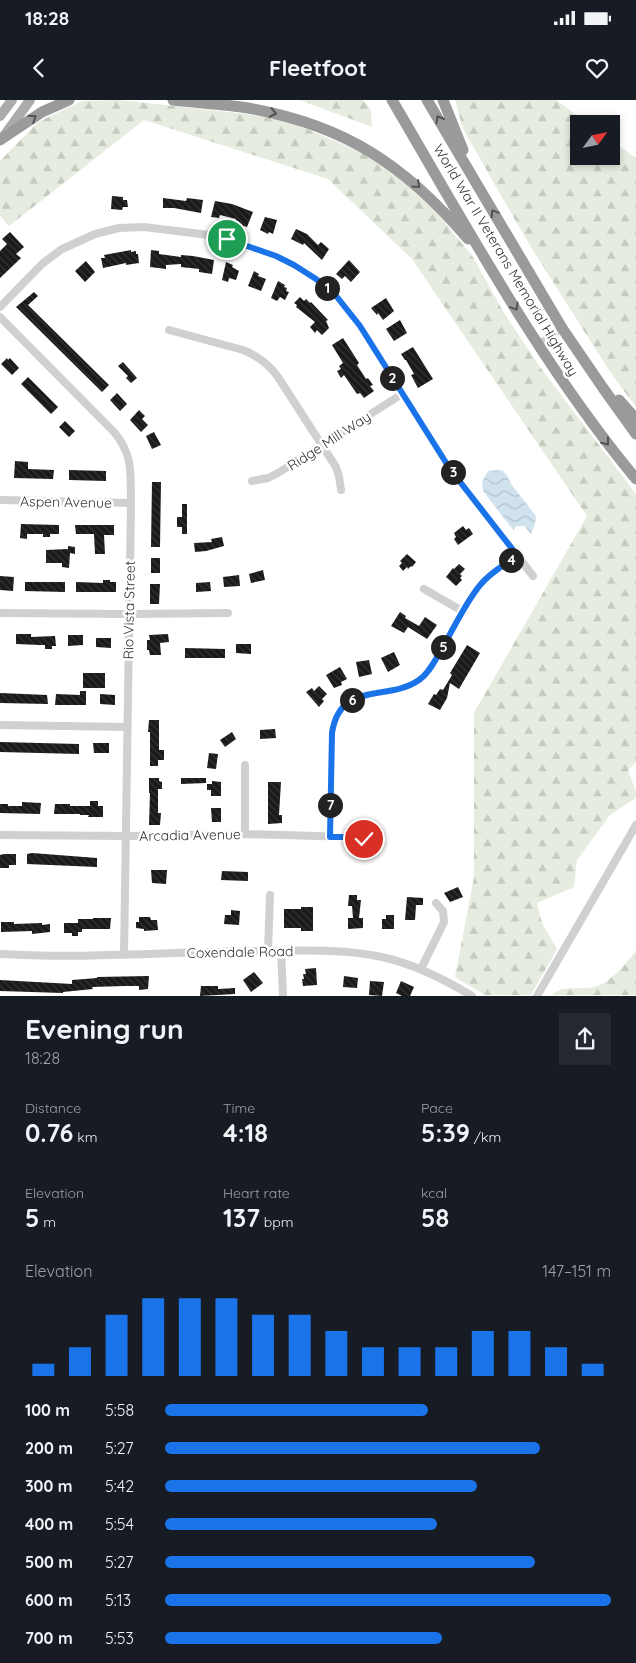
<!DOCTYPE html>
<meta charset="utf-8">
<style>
:root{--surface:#171b24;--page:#242831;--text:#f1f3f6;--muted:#9ea1a6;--accent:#1a73e8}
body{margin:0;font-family:Quicksand,sans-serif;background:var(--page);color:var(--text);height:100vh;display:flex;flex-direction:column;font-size:19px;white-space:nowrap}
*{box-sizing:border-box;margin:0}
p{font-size:16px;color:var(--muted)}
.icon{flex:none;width:28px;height:28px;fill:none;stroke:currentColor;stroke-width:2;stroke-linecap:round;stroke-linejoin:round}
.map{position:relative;height:896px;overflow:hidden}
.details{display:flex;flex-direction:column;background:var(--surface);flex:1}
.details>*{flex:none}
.needle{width:32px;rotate:57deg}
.controls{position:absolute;left:570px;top:15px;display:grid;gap:10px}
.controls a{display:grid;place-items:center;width:50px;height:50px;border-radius:0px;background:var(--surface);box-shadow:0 2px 8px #0003;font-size:25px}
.pin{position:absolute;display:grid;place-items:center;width:42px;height:42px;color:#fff;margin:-21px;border:2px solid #fff;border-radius:50%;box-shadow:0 1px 5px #0007}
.km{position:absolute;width:25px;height:25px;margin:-12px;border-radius:50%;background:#222;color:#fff;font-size:14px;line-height:25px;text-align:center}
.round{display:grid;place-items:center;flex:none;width:52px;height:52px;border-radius:0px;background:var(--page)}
.summary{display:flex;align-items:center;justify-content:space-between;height:85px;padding:0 25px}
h1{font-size:28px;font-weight:700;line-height:38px}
.metrics{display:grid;grid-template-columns:repeat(3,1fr);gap:8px;height:85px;padding:5px 25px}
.metrics div{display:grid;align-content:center}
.metrics b{font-size:25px;font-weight:700}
.metrics small{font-size:14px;font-weight:400}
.metrics p{font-size:14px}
.chart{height:140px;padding:10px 25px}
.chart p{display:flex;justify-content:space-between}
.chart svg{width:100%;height:90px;margin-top:5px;stroke:var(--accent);stroke-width:6}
ul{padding:0 25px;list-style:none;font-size:16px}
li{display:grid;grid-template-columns:80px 60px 1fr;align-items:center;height:38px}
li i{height:12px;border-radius:6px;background:var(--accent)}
.status{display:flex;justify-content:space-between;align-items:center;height:35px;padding:0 25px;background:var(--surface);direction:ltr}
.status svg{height:14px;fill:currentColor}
header{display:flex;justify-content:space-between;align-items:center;height:65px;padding:0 25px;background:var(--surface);font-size:22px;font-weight:700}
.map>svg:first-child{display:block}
.forest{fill:url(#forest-firs)}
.water{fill:url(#water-waves)}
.building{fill:url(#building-back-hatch)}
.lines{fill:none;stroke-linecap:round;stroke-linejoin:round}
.minor{stroke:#d0d0d0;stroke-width:8}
.major{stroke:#ababab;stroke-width:10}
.highway{stroke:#9a9a9a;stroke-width:11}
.oneway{stroke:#525252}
.route-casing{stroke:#fff;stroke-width:10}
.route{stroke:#1a73e8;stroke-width:6}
.labels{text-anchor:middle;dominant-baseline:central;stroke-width:5;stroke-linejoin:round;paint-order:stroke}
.street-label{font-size:14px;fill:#333;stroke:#fff}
</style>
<div class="status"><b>18:28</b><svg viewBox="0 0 49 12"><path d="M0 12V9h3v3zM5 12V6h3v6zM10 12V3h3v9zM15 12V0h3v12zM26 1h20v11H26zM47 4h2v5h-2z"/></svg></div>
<header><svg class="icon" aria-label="back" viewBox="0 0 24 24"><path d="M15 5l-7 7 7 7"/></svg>Fleetfoot<svg class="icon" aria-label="heart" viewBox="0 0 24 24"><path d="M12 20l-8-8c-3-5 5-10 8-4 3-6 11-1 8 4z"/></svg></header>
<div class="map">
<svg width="636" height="896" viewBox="0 0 636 896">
<defs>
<pattern id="forest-firs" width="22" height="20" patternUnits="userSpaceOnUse" patternTransform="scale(1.25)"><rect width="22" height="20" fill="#e6ecdf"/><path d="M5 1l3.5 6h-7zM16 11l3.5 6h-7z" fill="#c6cbc0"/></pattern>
<pattern id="water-waves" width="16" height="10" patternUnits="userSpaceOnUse" patternTransform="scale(1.25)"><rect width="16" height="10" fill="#cfe2ee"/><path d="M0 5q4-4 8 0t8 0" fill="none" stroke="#b2c2cd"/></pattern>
<pattern id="building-back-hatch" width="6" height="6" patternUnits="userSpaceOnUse" patternTransform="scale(1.25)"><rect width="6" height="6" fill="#1a1a1a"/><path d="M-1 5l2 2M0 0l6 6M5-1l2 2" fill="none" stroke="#333"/></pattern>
</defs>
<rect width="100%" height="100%" fill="#fff"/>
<path class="forest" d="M119 0 246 14 291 22 367 55 392 72 437 113 473 157 504 213 540 267 636 394V662L628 670 636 692V698L610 715 577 760 574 787 537 803 542 823 557 849 531 895H485L455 877 474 777V613L587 416 412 159 328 79 144 20 9 126 0 116V61L38 22 82 1Z
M300 0H363L371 10 372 27Z
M455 0H556L589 24H579V56H611V40L636 58V307L613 276 584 231 526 139 463 29Z
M636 850V895H552C563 883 586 892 600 885 614 878 628 862 636 850Z"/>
<path class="water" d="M502 370 507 375 511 384 536 416 535 424 531 434 524 426H516L514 431 483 391 482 382 488 371Z"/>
<path class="building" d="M112 96 123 97V100H127L128 107H123L122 110 111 109Z
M163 98 186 101 187 98 203 100 201 113 174 108H163Z
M215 101 232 104 253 112 247 127 234 123 236 119 220 115 219 118 211 117Z
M265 117 277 120 273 134 269 132 268 134 260 130Z
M296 129 307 134 318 145 321 142 329 149 322 160 304 143 303 145 291 139Z
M10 132 24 147 16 154 21 158 0 178V151L7 144 2 139Z
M131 150V152L136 151V154H138L139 163 126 165V163L103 168 101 158H105L104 155Z
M151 150 159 151V154L181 157V155L193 156 214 160 212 174 199 172V169L181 167V164L166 165V169L150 167Z
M349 160 360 172 351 182 345 176 342 179 336 174Z
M86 161 95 172 85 182 75 171Z
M226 162 233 165 232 167 239 171 236 180 229 178 228 182 222 180Z
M254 171 259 174 258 176 266 179 261 191 248 186Z
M278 181 285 185 284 187 287 188 286 191 289 192 285 200 280 197 277 201 271 198Z
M34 192 38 196 28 205 109 285 102 292 16 207Z
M300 197 304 201 306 199 310 203 311 202 328 220 326 221 329 228 322 235 317 230 315 233 310 227 315 222 296 207 297 205 294 203Z
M386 198 394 211 383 220 378 213 377 215 371 208Z
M400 220 407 233 394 241 386 229Z
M343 238 359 263 357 265 366 279 368 278 373 285 370 286 374 291 364 298 360 293 357 294 344 275 341 278 337 271 341 269 339 266 343 263 332 245Z
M413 247 433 279 418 288 411 275 414 274 406 260H405L401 254Z
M7 258 8 260 10 258 19 268 12 275 1 264Z
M123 262 137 278 131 283 126 278 128 276 118 266Z
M28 277 58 307 51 314 21 284Z
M117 293 127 304 120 311 110 300Z
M139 310 145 316 142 319 148 325 141 332 130 320Z
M65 321 75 331 69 337 59 327Z
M154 332 161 345 152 349 146 336Z
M15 361 28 362V369L54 370 53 379 14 378Z
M69 370 106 371V381L69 380Z
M152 382H161L160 447H151Z
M182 404H187V434H182V427H177V417H182Z
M21 424 59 425V434H50V437H43V434H27V439L20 438Z
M75 425H114V435H104L105 454H95L94 434H76Z
M463 426 466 430 469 428 473 434 458 445 454 439 456 437 454 433Z
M222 437 224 446 206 451 195 452 194 443 212 442 211 439Z
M68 446 75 447V454L70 453 69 468 62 467V463H46V450L68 449Z
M407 454 416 462 412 467 411 466 408 469 407 467 403 471 399 466 402 463 400 461Z
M151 458H160V473H151Z
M459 464 465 469 460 474 462 476 460 478 462 480 456 486 446 477 453 468 454 469Z
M263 470 265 480 251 483 249 474Z
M239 475 240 486 224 487 223 477Z
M0 476 14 477 13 491 0 490Z
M103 480H110V482H116V492H76V482L103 483Z
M25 482H65V492L25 491Z
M210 482 211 491 196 492V483Z
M150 484H160L159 504H150Z
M400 512 406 516 405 518 419 526 425 517 437 525 427 539 408 527 404 533 391 526Z
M16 534H31V537L55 536 56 546H52V549H45V545H40L16 544Z
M168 534 169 542 160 543 161 555H150L149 550H147V540H150L149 535Z
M68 535H83V545L68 546Z
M96 538H111V548L96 547Z
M236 544H251V554L236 553Z
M467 545 480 553 459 589 450 583 447 598 440 610 428 604 434 594 436 595 440 589 443 590 452 575 450 573Z
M185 548 225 549V558H185Z
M394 552 400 565 388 572 381 558Z
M369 560 372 574 359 577 356 562Z
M340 567 347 579 341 582 342 585 334 588 326 575Z
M83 573H105V588H83Z
M319 586 327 594 322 599 324 601 319 607 306 592 312 588 314 591Z
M80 591H86V605H55L56 594 80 595Z
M0 593 47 595 48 604 0 603Z
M100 594 115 595V605L100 604Z
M149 620H159V650H164V660H158V666H150V632H148Z
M275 629 276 638 260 639V630Z
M232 632 236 639 225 647 220 640Z
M0 642 79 644V654L0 652Z
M93 643H109V653H94Z
M209 653 218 654 216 669 207 668Z
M149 678H159V681L162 682V689H158V713H161L160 725H149L150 693H149Z
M181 678H206V683L181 684Z
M212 681 221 682V696H211V690H207V684H212Z
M268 682H281L279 715H282V723L268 724Z
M90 701H98V706H103V717H88L89 715H80V714H54L55 704H70V706H90Z
M22 702 41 703 40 714 0 713V704H8V706H22Z
M211 708H221V722H212Z
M32 753 97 758V767L27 764V754Z
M4 754H16V765H9V768H0V755Z
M151 770H167L166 784 152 783Z
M222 771 248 772V781L221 780Z
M458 787 463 797 450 802 444 793Z
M349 795H357V800H361L359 818H363V828L348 829V818H353L352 806H348Z
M407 797 423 798V805H416L415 820H405Z
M301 807H313V831H301V828H284V809H301Z
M231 810 240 811 239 825 224 824 225 815H231Z
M386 815H394V829H382V819H386Z
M139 817H150L151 820H157L158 830 144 831V829L136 828V822H139Z
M93 818H111L110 829H82V832H78V836H72V833H64V823H78V819H93Z
M1 822H14V824L42 823V825L50 824V832L32 834V831L1 832Z
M316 868 317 885 303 886 302 879H304L303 874H306L305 869Z
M254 872 263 883 251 892 243 880Z
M149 876 148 889 139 890V886H125L92 887 93 889 63 892V893L0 891V880L72 884V880L97 878V877Z
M344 876 358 878 357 888 343 887Z
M370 881 384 882 382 896 369 895Z
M401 881 414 887 410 896H402L396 893Z
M201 886H218V889L235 888V894L200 896Z"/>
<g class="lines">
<path class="minor" d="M0 207 43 163 62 149 95 134 119 128 144 127 217 136 276 156 294 165 327 187 351 214 451 369 533 476
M0 217 114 332C134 356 130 374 131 403L124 855
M169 230 243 250C258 256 269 264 278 277L336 367 339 376 341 390
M538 245 562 228
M252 381 268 378 278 373 402 294
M0 400 131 403
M424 489 464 512
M0 513 129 514 228 513
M0 625 127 627
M245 734V665
M0 735 126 736 245 734 354 737 365 739 379 746
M330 737 332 633C340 580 388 602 419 580 429 573 434 562 440 552 452 532 466 501 481 484 491 472 505 465 517 455
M268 851 270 795
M281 851 283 896
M0 854C85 859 169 852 254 851 296 851 340 848 382 857 414 864 444 879 472 896
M421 869 444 822 443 811 436 803
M537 896 636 725"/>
<path class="major" d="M0 16 12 0
M4 36 30 0"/>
<path class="highway" d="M173 0C198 3 224 4 248 8 345 25 405 65 468 139
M392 0C468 129 540 263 636 379
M427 0 562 228 603 288 636 334
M443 0 463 50
M0 40 42 12 69 0
M619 300 636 319"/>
</g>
<defs><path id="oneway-chevron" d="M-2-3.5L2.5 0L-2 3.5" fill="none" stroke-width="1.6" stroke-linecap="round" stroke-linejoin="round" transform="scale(1.25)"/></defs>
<g class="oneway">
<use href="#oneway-chevron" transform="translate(273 13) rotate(12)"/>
<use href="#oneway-chevron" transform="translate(33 18) rotate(-33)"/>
<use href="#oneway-chevron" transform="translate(439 19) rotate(-120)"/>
<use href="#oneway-chevron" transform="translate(417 85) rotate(42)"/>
<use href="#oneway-chevron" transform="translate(494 113) rotate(-121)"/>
<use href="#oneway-chevron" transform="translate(515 207) rotate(59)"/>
<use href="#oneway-chevron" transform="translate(606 342) rotate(52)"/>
</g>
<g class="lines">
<defs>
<path id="route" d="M227 139 276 156 294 165 316 179 337 197 360 226 450 369 517 455C505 465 491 472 481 484 466 501 452 532 440 552 434 562 429 573 419 580 388 602 340 580 332 633L330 737H354L364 739"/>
</defs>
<use href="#route" class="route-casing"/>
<use href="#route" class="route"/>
</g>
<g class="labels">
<g class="street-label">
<text transform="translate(506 160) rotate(59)">World War II Veterans Memorial Highway</text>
<text transform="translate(329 341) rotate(-33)">Ridge Mill Way</text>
<text transform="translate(66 402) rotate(1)">Aspen Avenue</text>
<text transform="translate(129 510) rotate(-89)">Rio Vista Street</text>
<text transform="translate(190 735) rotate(-1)">Arcadia Avenue</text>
<text transform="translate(240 852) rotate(-1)">Coxendale Road</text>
</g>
</g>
</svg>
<div class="controls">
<a><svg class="needle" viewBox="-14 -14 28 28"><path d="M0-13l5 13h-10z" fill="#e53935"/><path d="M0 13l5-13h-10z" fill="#9ea1a6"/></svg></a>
</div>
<div class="pin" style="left:227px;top:139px;background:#1e9e55"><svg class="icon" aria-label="arrive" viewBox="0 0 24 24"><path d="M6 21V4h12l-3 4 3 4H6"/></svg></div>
<div class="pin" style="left:364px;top:739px;background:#d93025"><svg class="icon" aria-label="check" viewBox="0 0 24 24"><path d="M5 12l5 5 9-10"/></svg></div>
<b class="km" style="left:327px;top:188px">1</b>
<b class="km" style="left:392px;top:278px">2</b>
<b class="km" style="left:453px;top:372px">3</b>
<b class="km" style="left:511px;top:460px">4</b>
<b class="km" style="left:443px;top:547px">5</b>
<b class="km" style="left:352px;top:600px">6</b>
<b class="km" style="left:330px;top:705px">7</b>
</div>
<section class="details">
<div class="summary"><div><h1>Evening run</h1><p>18:28</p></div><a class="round"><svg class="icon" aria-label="share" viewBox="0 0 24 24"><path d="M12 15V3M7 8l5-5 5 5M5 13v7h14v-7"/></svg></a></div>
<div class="metrics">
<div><p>Distance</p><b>0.76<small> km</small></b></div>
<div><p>Time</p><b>4:18</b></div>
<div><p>Pace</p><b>5:39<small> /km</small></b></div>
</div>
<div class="metrics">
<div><p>Elevation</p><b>5<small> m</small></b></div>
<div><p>Heart rate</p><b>137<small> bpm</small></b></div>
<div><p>kcal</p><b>58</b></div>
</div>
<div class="chart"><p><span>Elevation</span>147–151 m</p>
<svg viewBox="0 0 160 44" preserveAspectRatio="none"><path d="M5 44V38M15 44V30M25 44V14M35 44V6M45 44V6M55 44V6M65 44V14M75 44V14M85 44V22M95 44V30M105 44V30M115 44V30M125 44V22M135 44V22M145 44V30M155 44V38"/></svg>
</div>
<ul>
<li><b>100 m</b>5:58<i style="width:59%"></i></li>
<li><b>200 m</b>5:27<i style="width:84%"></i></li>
<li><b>300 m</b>5:42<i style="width:70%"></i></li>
<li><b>400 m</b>5:54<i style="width:61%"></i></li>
<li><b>500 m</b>5:27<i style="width:83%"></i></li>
<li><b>600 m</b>5:13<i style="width:100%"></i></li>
<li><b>700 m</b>5:53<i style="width:62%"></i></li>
</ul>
</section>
